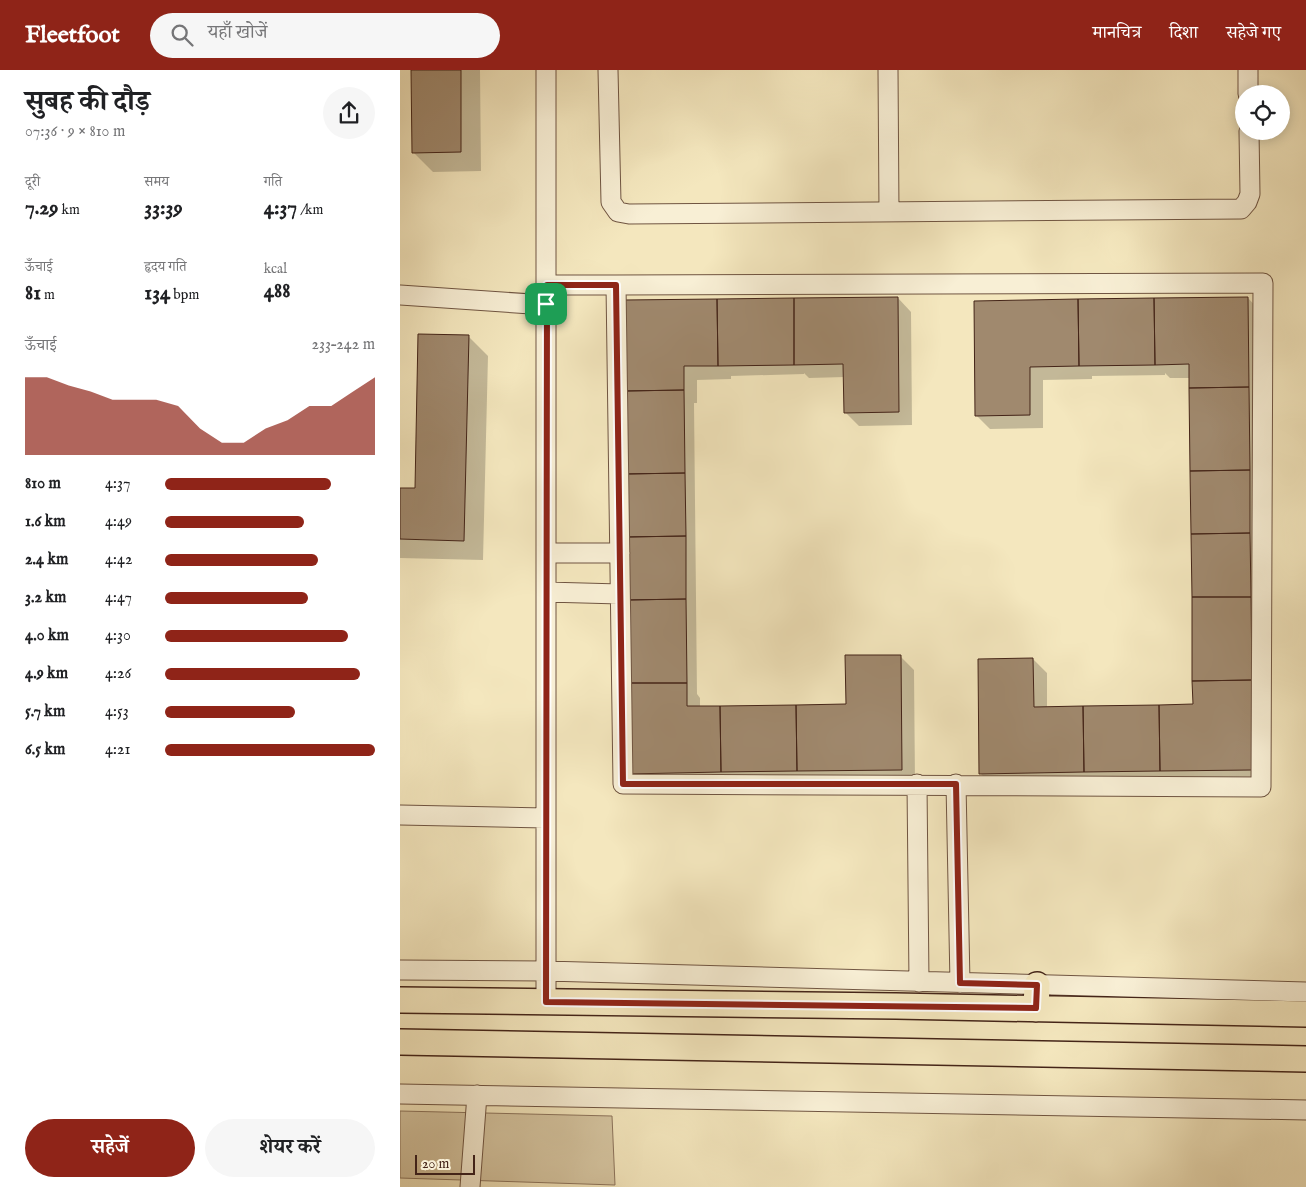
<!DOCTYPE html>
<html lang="hi">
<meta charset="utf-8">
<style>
:root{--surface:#fff;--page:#f6f6f6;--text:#202124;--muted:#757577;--accent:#8f2418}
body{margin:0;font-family:"IM FELL English","Noto Serif Devanagari",serif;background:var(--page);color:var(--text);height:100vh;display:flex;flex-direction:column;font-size:19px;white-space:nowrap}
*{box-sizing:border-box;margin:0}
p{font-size:16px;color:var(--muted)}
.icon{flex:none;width:28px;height:28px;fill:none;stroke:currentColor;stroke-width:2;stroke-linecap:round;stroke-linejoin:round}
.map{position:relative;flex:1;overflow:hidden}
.panel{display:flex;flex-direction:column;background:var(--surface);width:400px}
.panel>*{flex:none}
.buttons{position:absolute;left:835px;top:15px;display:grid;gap:10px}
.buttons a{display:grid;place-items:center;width:55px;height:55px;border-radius:50%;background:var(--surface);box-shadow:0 2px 12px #0003;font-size:25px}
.scale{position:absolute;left:15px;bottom:12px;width:60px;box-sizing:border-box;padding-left:5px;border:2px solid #442418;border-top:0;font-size:14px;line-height:18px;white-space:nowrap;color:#442418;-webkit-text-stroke:4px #f8efd5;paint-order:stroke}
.pin{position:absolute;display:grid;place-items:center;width:42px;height:42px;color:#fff;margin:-21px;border-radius:10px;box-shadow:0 2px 8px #0006}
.round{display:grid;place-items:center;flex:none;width:52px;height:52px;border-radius:26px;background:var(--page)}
.headline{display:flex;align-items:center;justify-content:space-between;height:85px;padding:0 25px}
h1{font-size:28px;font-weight:700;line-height:38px}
.figures{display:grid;grid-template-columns:repeat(3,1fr);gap:8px;height:85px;padding:5px 25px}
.figures div{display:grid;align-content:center}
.figures b{font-size:21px;font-weight:700}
.figures small{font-size:14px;font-weight:400}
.figures p{font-size:14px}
.chart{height:140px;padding:10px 25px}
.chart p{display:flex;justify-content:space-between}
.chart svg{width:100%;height:90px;margin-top:5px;fill:var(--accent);opacity:.7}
.cta{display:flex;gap:10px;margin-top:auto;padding:10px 25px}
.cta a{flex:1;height:58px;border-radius:30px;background:var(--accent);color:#fff;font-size:20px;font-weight:700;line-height:58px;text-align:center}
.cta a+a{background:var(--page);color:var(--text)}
ul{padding:0 25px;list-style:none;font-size:16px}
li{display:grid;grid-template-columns:80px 60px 1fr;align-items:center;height:38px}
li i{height:12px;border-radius:6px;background:var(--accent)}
header{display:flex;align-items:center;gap:30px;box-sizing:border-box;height:70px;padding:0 25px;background:var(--accent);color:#fff}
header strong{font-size:24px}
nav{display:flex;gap:28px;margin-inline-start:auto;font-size:18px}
.search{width:350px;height:45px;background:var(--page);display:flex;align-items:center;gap:12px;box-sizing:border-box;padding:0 18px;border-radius:28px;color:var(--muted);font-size:19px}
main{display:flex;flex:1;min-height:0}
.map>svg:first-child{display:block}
.green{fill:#d6c6a2;stroke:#8d755d}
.shadow{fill:#0003}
.building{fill:#a0896e;stroke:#442418}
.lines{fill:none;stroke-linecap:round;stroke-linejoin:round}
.minor-casing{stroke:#705542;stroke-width:21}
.major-casing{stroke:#442418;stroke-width:28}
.minor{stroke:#f8efd5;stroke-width:19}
.major{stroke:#f4e7be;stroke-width:25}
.route-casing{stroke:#fff;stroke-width:10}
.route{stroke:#8f2418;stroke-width:6}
</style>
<header>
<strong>Fleetfoot</strong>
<div class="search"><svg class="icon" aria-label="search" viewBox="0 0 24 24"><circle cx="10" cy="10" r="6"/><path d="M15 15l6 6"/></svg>यहाँ खोजें</div>
<nav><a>मानचित्र</a><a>दिशा</a><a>सहेजे गए</a></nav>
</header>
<main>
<section class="panel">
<div class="headline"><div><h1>सुबह की दौड़</h1><p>07:36 · 9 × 810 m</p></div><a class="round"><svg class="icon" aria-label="share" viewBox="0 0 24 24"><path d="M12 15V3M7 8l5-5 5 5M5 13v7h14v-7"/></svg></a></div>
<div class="figures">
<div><p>दूरी</p><b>7.29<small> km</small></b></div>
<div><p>समय</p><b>33:39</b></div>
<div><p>गति</p><b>4:37<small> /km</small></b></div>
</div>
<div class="figures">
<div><p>ऊँचाई</p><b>81<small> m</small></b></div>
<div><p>हृदय गति</p><b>134<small> bpm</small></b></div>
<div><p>kcal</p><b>488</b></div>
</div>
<div class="chart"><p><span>ऊँचाई</span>233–242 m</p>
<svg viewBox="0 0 160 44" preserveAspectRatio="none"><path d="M0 44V6L10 6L20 10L30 13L40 17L50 17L60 17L70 20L80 31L90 38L100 38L110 31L120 27L130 20L140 20L150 13L160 6V44z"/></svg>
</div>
<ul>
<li><b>810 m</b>4:37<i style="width:79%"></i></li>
<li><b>1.6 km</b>4:49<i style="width:66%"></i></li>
<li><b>2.4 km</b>4:42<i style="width:73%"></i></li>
<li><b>3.2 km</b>4:47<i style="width:68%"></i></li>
<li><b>4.0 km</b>4:30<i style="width:87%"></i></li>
<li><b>4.9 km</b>4:26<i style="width:93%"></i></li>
<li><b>5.7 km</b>4:53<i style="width:62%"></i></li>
<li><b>6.5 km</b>4:21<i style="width:100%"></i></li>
</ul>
<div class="cta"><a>सहेजें</a><a>शेयर करें</a></div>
</section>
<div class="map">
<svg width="906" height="1117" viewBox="0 0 906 1117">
<rect width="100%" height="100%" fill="#f4e7be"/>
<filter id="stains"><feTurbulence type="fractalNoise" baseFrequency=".004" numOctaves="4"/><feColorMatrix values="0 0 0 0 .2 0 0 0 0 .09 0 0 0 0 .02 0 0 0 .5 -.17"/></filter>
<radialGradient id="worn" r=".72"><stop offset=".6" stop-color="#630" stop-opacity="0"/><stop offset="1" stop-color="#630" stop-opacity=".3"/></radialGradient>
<path class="green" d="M0 1041 212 1046 215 1115 0 1108Z"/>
<path class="shadow" d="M12 0H80L81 101 33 102 13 82Z
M498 228 511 242 512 355 459 356 445 342V307L409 308 404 303V304L331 306V309L297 310V333H294L297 624 300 628V637L447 635 500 586 514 600 515 713 243 717 230 703 225 232Z
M848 228 861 242 866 713 594 717 580 703 633 589 647 603V638L794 636 791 308H770L765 303V305L692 306V309L643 310V358L590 359 576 345 575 232Z
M68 266 88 286 83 490 0 488V419L16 420Z"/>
<path class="building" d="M11 0H61V82L12 83Z
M498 227 499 342 444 343 443 294 394 295V228Z
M848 227 849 317 789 318V294L755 295 754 228Z
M394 228V295L318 296 317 229Z
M754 228 755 295 679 296 678 229Z
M317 229 318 296H284V320L225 321 224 230Z
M678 229 679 296 630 297V345L575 346 574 231Z
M18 264 69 265 64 471 0 469V418H15Z
M849 317 850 400 790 401 789 318Z
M284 320 285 403 225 404V321Z
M850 400V463L791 464 790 401Z
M285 403 286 466 226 467 225 404Z
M850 463 851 527H792L791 464Z
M286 466V529L227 530 226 467Z
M792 527H851L852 610 792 611Z
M286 529 287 613H228L227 530Z
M445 585H501L502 700 397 701 396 635 446 634Z
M633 588 634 637 683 636 684 702 579 704 578 589Z
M852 610V700L760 701 759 635 793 634 792 611Z
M228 613H287V636H320L321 702 228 704Z
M396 635 397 701 321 702 320 636Z
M759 635 760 701 684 702 683 636Z"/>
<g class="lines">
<defs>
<path id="minor" d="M146 0V932
M208 0 211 132 218 142 229 144 841 139 847 132 850 124 849 61
M488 0 489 142
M848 0V24
M863 213 861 717 223 714 216 215Z
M147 215H216
M0 225 146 235
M146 483H220
M146 522 220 524
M517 714 519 912
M556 714 560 913
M0 745 146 748
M0 900 146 901 906 922
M0 1024 906 1040
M70 1117 77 1025"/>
<path id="major" d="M0 930 496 936 906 944
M636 939 637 915
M0 972 906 989"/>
</defs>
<use href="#minor" class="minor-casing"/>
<use href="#major" class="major-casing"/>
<use href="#minor" class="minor"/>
<use href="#major" class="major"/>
</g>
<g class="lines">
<defs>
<path id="route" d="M147 215H216L223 714H556L560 913 637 915 636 938 146 932Z"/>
</defs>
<use href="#route" class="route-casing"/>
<use href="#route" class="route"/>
</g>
<rect width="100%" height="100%" filter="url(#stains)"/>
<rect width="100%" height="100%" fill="url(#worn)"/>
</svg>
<div class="buttons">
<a><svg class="icon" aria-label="locate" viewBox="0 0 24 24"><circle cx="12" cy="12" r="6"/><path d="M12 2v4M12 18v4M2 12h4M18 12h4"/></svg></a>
</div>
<div class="scale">20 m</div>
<div class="pin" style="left:146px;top:234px;background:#1e9e55"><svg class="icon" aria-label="arrive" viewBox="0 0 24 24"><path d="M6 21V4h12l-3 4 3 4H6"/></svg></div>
</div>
</main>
